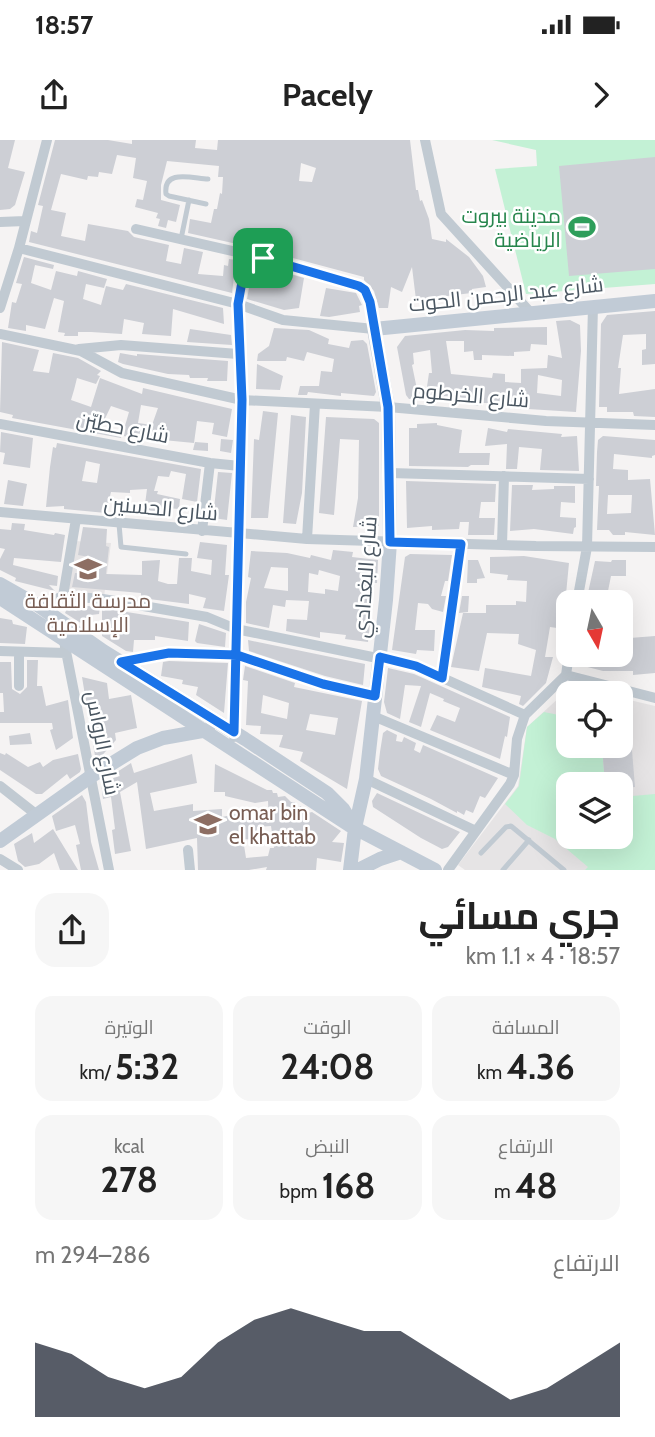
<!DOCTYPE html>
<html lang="ar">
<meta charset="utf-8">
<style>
:root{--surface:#fff;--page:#f6f6f6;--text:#222;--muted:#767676;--accent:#111827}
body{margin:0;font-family:Cabin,Cairo,sans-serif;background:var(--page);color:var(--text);direction:rtl;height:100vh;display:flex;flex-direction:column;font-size:26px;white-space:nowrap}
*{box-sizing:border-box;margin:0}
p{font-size:23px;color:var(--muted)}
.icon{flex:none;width:38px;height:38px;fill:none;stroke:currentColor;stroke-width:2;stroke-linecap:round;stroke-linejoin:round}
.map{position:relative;height:730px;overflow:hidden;direction:ltr}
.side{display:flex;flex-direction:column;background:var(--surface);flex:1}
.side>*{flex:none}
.needle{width:46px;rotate:171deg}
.buttons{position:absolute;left:556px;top:450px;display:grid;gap:14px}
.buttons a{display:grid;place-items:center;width:77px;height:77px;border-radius:14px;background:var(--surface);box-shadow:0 7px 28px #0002;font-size:35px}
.pin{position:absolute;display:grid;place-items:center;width:60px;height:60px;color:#fff;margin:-30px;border-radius:14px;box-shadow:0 4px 10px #0006}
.round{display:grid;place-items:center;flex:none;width:74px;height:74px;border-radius:21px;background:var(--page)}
.headline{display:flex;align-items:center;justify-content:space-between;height:119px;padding:0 35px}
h1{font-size:38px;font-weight:700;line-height:52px}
.figures{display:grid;grid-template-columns:repeat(3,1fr);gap:10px;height:119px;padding:7px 35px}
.figures div{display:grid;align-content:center;border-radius:18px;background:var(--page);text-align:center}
.figures b{font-size:35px;font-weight:700}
.figures small{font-size:19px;font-weight:400}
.figures p{font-size:19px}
.chart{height:196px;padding:14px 35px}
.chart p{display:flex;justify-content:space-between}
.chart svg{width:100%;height:126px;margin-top:7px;fill:var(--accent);opacity:.7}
.status{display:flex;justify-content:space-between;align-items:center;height:49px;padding:0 35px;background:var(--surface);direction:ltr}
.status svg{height:19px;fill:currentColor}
header{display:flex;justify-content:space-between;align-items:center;height:91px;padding:0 35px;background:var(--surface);font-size:32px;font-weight:700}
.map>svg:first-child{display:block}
.education{fill:#e6e4e5;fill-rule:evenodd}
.green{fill:#c3f1d5}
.building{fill:#cdcfd5;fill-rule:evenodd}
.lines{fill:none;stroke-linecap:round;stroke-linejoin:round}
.lane{stroke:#c1cad2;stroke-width:5}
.street{stroke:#c1cad2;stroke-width:10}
.secondary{stroke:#c1cbd6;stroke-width:14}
.route-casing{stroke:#fff;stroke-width:14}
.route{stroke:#1a73e8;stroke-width:9}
.labels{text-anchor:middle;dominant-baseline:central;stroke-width:5;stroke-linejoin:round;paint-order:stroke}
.leisure-label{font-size:21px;fill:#27864d;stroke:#fff;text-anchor:end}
.street-label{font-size:21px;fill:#4a5661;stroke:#fff}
.education-label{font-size:21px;fill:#785e54;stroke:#fff}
</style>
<div class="status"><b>18:57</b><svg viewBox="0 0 49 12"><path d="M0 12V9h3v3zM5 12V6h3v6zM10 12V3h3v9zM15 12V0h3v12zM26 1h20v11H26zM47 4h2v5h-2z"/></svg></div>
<header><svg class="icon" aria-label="forward" viewBox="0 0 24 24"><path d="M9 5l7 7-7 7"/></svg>Pacely<svg class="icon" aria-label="share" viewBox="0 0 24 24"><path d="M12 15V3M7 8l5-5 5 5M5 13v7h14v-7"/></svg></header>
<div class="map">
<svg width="655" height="730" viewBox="0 0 655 730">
<rect width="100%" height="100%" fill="#f5f3f3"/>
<path class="education" d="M74 401 111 403 104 457 65 454Z
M572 546 602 553H569V606H621V558L655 566V730H465L458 725 518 646 527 587ZM569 644H621V696H569Z"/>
<path class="green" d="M492 0H655V144L526 154 495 29 537 26 536 10Z
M544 572 569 577V606H602L605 644H569V696H621V657L655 654V730H585L588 727 555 699 527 685 505 664 519 646 527 587Z"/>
<path class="building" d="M0 0H15L8 28 25 32 15 65 10 69 0 70Z
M55 0H108L132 4V0H196L195 8 217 10 218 0H410L416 50H418L420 61 422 60 429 79 432 99 446 102V99L469 117 483 136 486 147 472 149 471 153 416 160 412 127 402 152 391 147 388 168H379L374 151 364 140V137L259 109 188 93 190 79 211 83 214 69H217L220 53 222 54 223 37H218L219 26 167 21 161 45V60L180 65 176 82 168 80 166 88 158 86 160 79 156 78 158 73 135 67 137 59 143 60 147 41 133 38 136 18 117 15 112 34 99 32 98 37 88 36 87 40 61 34 51 70 66 73 61 96 85 101 88 84 128 91 134 97 169 105 166 121 181 124 184 108 203 112 198 134 223 136 224 125 228 126 229 119 236 120 232 153 29 102 31 91 37 93 43 66 38 65ZM301 23 316 28 312 42 299 41Z
M655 17V129L569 136 559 26Z
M24 117 54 125 53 129 35 125 31 143 51 150 56 131 77 136 78 131 107 139 104 148 86 144 83 159 101 165 106 146 123 150 126 144 223 168 224 184 173 169 171 196 142 194 144 183 124 179 122 194 91 192H78V196H64L65 193 58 192 64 161 54 158 45 189 26 185V191L8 188 12 162 16 163 22 144 16 143Z
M260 125 304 138 299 168 284 170 247 159 253 127 259 129Z
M326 148 356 153 362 165 359 166 360 172 329 177 320 176Z
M655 171V224L642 225V210L646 209V194L623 195 618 228H621L619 254 655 249V277L634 276 633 272H607V267H599L601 184 607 175Z
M570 180 580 185 581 211 576 272 512 268 513 263H482V266L425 260 429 233H432L430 210 413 213 414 224 412 225 419 259H409L406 255 397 207 405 196 465 190 494 191V188L547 187V205L531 204 530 211 514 212V216L482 215V220H474L473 211 464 212V201H446L451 234 492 238 493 233 505 234V242L521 243V229L547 228 548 215 562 218 556 181ZM538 235 562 240 561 256 537 253Z
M274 188 309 190 329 199 328 204 349 208 351 201 363 200 367 204 376 252 374 256 341 253V256L308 252 307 255H298L300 246H319L321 231 332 232 334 219 307 212 304 221 287 217 286 221H257L258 214 269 206Z
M190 189 231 195 232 205 187 202Z
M2 202 39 210 33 231 49 233 53 213 78 218 101 231 97 235 100 236 96 244 77 238 74 250 71 260 91 267 100 238 142 254 143 248 232 269 227 297 212 294 214 283 197 281 194 303 122 296 129 272 111 266 100 289 122 293 121 298 12 278 13 275 0 272ZM141 265 158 268 152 285 138 283Z
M120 213 137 216V214L228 221 227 241H207L208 238H190L189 235 168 234 123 224 118 222Z
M257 224 283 236 280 250 256 249Z
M263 271 278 273 268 378H251L254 299 259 300Z
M291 275 306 277 302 353 296 384 283 383Z
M326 277 374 279 379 283V386L353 387 358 358 359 300 340 299 334 375 319 373Z
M437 283V285L462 290 459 313H490L489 325H471L468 327 409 326V288H417V284Z
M488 288 507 292 508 289 562 294 561 297 577 296 579 331 540 330 542 309 519 307 517 329H506L507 304 485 306Z
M1 292 33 298 30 328 3 324 5 313 0 312Z
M603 296 655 300V315L652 316V318L614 314 613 329 628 330V340L650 339 655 395 625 392V395H613L609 390H597L599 346H596L597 312 598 300ZM608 355H632L631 373 607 374Z
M221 299 233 300 231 313 220 311Z
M195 302 208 303V311L193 310Z
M57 303 201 329 197 362 182 359 186 334 171 331 169 337 158 336 154 351H158L157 354 180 359 179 369 167 368 166 373 144 372 147 349 130 350V353L111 352 106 373 64 369V366L46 367 50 327 53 307 56 308ZM86 321 100 324 97 343 82 341Z
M218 332 232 333 227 380 213 378Z
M8 340 27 344 23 366 4 364Z
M406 341 496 344 495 362H481L479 378H495L494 395H468L469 382H460L459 389 432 390V386L407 388Z
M512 345H533L532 350 554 349V346H575V363L561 362 560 377 576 378V387L574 388 573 394 534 389 510 391Z
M12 383 25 384 24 390 54 395 55 393 65 395 61 422 14 418 13 425 58 436 57 446 49 445 55 451 15 441 16 438 0 430V419L5 409 0 408V389L11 390Z
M83 387 107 389 106 406 109 407 106 434 142 435V421L160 420 158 441 168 444H177L179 418H192L191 431 211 435 212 420 197 418 200 402 227 405 225 435H229L224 471 203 468 206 458 189 454V464L141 458V453L72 447 75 433 93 434 95 418 78 415Z
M333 410 353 412 352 417 378 420 377 443H374L368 502 345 499 346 495 320 492V498L286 491 287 479 307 480 309 461 286 460 285 467 273 465 269 488 246 483V462L251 438 248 437 251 411 287 413 310 418 311 415 331 420ZM271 427 288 428V451L264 448ZM319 430 340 436 338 451 325 449V454L308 452 309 433 318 435Z
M410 414 452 415 448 441H445L441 456H446L443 472 432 469 428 464 418 463 415 490H435L434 511 417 510 416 514 392 510 405 417Z
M524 416 569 423 566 454 557 488 550 487 545 517H553L546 543 523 566 519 564 521 556 482 547 485 528 531 536 536 510 518 504 519 494 487 493 479 531 451 527 463 473H486V465H516V461L526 462 527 441 507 440 508 435 490 433V417Z
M468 420H478L485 438 477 439V443H467Z
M612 420H626V436H611L608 451 612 452 611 454 632 459V462H586L595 421 611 422Z
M462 456H469L468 472 459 473Z
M69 464 73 467 74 465 100 467 99 474 91 475 84 485 65 473Z
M102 468 189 482 188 501 155 496V500H134L133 512 126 511 102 496Z
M0 478 12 480 13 484 27 487 25 504 0 503Z
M199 484 226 493 225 507 197 503 195 501Z
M655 496V533L633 535V531H603L576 524 577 514H621V506L630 498Z
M248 500 365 524 363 545 325 536 249 511Z
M27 520H38L37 546H42L46 566 68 560 73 598 56 610 50 590 53 589 52 583H0V572H4L3 553H0V522H11L12 549 20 554 27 547Z
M169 521 228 523 224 573 196 555 198 547 182 544 183 540 161 536 163 522Z
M245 526 295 543 294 547 362 561 347 649 300 621 303 612 279 607 283 595 260 594 261 586 246 585 248 541 243 540ZM263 555 289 563 287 579 261 573ZM310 574 338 578 335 595 306 590Z
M388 528 414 534 510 577 507 597 505 596 500 619 430 590 437 575 455 582 460 568 443 561 444 559 430 553 421 587 409 582 421 546 405 545 400 579 387 573 384 562Z
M82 537 107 543 109 559 131 555 137 588 115 593 116 600 96 622Z
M387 590 397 595 396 601 402 602 404 597 416 603 414 610 420 613 423 605 498 638 485 658 480 656 473 673 466 670 464 675 457 671V673L431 659 381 636 378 629 380 612 383 593Z
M30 593 32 604 10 605 9 596Z
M631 598 635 647 621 648V644H605L602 606H621V599Z
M0 613 5 615 6 613 28 627 40 622 43 627 53 620 78 614 81 629 80 632 70 639 67 634 42 654H36L0 630Z
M192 614 197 643 150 653 154 671 193 664V671L222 669V677L236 674 239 668 249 667V676L269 683 268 661 255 663 225 656V652H214L215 624 267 650H272L273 653H277L278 657 285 656 291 662H295L297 667 301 666 302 670H307L308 673 312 672 341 691 332 702 344 703 341 722 317 718 316 730H266L267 727 249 730H198L197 698 146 709 137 642 120 652 131 711 115 714 112 690 115 689 111 657 103 659 101 642 120 636 117 632 131 623 134 633ZM271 686 274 708H270L268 716 246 718 243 699 256 700 257 687Z
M377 653 460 692 448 707 442 709 421 698 373 667 372 661Z
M82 655 86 662 91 702 99 730H81L76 705 80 704 75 685 56 691 52 676Z
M53 689 78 730H60L54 713 39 724 25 727 18 721 14 704 32 693 34 703Z"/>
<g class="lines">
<path class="lane" d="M206 64 169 56 166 54C163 29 191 38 208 39
M181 99 189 60
M119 384 121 407 186 414
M481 713 506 687 511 686 564 730
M503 730 529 700"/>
<path class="street" d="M425 0 441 74 531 173
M0 82 25 81
M19 108 238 164 283 180 374 189C372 174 372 154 359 146L263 118 136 89
M0 168 19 108 47 0
M0 194 81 211 122 233 242 260 388 267 546 281 655 285
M79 209 121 205 238 214
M0 284 210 323 240 326
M390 333 589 339
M0 372 307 399 536 406 655 407
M202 391 210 323
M307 399 315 264
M502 405 504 336
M63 456 76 379
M577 462 587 407 593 166
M39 466 63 456 103 459 207 477 236 489 416 526 525 575
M63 496 109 730
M0 511 66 513
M121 522 169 513 237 515 323 544 375 556
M566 535 655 558
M442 538 461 404
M19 546V512
M373 576 514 635
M234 597 242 260 238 164 247 114
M366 639 476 691
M0 646 37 675
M188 710 190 730
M0 719 18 730
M448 730 510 644 514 635 517 599 525 575 566 535 569 514"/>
<path class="secondary" d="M0 444 39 466 103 511 245 599 327 653 343 669 354 687
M0 458 349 685 435 730
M0 701 90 637 137 608 163 598 208 590
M350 730 355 688 366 639 386 460 390 402 388 267 374 189 655 161
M358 730 380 719 401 712"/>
</g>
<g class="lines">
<defs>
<path id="route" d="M263 118 247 114 238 164 242 260 234 592 121 522 169 513 237 515 323 544 375 556 380 517 416 526 442 538 461 404 390 402 388 267 370 162 365 150 359 146 263 118"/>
</defs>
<use href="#route" class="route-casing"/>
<use href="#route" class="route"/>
</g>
<defs>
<symbol id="stadium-bare" viewBox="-9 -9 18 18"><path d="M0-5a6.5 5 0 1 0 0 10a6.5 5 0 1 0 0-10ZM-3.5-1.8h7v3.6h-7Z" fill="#2e9e5b" stroke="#fff" stroke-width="2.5" paint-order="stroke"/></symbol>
<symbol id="school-bare" viewBox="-9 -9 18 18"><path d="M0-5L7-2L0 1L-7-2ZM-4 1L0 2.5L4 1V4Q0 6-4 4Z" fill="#8d6e63" stroke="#fff" stroke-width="2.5" paint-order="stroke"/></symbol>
</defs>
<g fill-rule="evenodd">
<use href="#stadium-bare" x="563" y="68" width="38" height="38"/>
<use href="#school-bare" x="69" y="410" width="38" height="38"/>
<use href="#school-bare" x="189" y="665" width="38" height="38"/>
</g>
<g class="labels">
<g class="leisure-label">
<text x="561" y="75">مدينة بيروت<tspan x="561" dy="24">الرياضية</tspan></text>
</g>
<g class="street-label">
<text transform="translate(506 154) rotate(-6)">شارع عبد الرحمن الحوت</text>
<text transform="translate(471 255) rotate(5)">شارع الخرطوم</text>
<text transform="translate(123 287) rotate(11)">شارع حطيّن</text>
<text transform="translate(161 368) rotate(5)">شارع الحسنين</text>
<text transform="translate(365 437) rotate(-86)">شارع البغدادي</text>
<text transform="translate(103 603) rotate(79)">شارع الرواس</text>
</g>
<g class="education-label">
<text x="88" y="460">مدرسة الثقافة<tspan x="88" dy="24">الإسلامية</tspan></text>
<text x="229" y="672" text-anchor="start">omar bin<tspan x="229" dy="24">el khattab</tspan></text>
</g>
</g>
</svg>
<div class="buttons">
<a><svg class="needle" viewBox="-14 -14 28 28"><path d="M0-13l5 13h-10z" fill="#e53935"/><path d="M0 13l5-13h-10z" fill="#767676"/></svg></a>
<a><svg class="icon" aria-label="locate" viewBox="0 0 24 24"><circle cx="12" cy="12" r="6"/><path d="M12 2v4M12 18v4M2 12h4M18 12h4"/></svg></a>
<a><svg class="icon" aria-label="layers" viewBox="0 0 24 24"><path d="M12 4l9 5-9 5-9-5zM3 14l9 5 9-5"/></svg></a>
</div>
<div class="pin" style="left:263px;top:118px;background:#1e9e55"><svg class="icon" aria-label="arrive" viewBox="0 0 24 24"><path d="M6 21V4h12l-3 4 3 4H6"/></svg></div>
</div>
<section class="side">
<div class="headline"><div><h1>جري مسائي</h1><p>18:57 · 4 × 1.1 km</p></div><a class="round"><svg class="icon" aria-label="share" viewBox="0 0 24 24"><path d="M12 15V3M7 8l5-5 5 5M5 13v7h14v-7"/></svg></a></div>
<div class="figures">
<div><p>المسافة</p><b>4.36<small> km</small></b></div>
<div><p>الوقت</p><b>24:08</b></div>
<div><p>الوتيرة</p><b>5:32<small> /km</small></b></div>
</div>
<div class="figures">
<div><p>الارتفاع</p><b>48<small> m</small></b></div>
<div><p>النبض</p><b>168<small> bpm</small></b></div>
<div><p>kcal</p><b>278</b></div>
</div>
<div class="chart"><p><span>الارتفاع</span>286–294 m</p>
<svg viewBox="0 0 160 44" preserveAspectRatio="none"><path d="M0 44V18L10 22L20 30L30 34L40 30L50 18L60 10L70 6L80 10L90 14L100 14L110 22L120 30L130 38L140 34L150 26L160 18V44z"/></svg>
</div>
</section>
